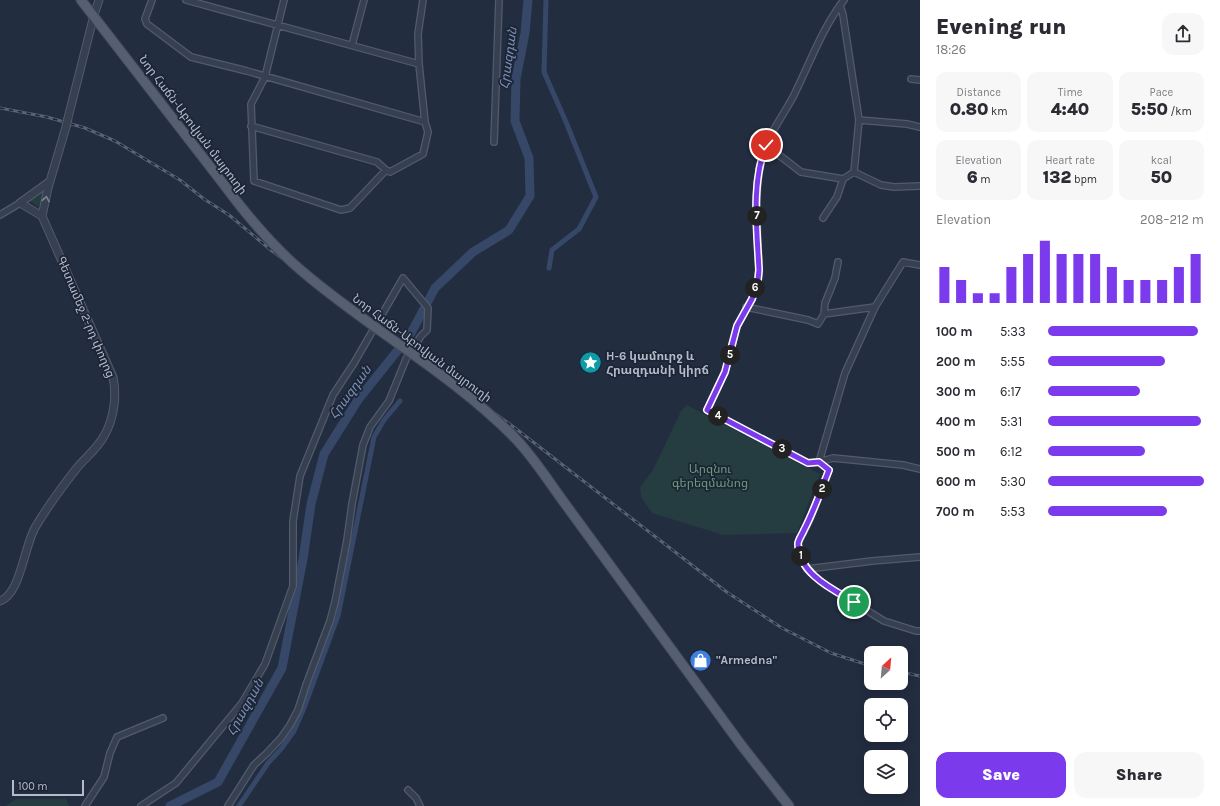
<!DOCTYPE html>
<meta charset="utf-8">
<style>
:root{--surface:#fff;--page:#f7f7f7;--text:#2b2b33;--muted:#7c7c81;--accent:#7c3aed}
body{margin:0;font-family:Karla,"Noto Sans Armenian",sans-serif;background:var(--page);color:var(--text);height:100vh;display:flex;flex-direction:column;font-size:15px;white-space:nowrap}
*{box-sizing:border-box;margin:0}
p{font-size:13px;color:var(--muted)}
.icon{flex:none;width:22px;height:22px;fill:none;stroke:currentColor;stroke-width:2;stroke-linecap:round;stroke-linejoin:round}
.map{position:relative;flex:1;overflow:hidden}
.side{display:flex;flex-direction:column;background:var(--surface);width:300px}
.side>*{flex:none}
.needle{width:26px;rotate:26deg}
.buttons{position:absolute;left:864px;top:646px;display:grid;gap:8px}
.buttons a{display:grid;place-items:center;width:44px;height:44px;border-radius:8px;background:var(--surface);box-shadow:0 2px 10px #0003;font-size:20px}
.scale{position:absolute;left:12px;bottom:10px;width:72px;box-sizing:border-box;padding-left:4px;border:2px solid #b4bbcb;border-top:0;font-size:11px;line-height:14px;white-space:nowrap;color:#b4bbcb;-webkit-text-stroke:3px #1c2535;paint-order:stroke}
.pin{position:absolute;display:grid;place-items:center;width:34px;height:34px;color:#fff;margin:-17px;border:2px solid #fff;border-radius:50%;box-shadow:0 1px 4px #0007}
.km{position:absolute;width:20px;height:20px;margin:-10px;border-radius:50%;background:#222;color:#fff;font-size:11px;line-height:20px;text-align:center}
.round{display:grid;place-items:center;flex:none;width:42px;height:42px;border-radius:12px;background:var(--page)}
.head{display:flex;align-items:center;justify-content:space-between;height:68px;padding:0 16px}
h1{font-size:22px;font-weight:800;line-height:30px}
.figures{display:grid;grid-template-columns:repeat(3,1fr);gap:6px;height:68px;padding:4px 16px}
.figures div{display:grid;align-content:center;border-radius:10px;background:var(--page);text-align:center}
.figures b{font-size:17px;font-weight:800}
.figures small{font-size:11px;font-weight:400}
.figures p{font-size:11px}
.chart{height:112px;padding:8px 16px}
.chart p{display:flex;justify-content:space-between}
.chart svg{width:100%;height:72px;margin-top:4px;stroke:var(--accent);stroke-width:6}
.primary-button{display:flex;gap:8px;margin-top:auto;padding:8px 16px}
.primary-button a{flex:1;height:46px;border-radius:12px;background:var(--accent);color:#fff;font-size:16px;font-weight:800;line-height:46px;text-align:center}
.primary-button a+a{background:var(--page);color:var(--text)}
ul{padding:0 16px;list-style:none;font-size:13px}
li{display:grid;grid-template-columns:64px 48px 1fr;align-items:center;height:30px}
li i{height:10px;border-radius:5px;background:var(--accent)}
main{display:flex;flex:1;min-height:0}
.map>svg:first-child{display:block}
.green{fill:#253c41}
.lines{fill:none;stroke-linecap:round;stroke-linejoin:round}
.canal{stroke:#364768;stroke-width:5}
.river{stroke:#364768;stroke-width:9}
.minor-casing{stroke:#525b6b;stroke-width:8}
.tertiary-casing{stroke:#525b6b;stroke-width:9}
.primary-casing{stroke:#414959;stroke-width:11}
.minor{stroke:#374050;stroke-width:5.5}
.tertiary{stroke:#374050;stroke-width:7}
.primary{stroke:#555f70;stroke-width:9}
.rail-casing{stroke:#596377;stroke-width:3}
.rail{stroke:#1c2535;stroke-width:1.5;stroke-dasharray:4.5;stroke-linecap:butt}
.tertiary-bridge-casing{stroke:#525b6b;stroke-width:9;stroke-linecap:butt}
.primary-bridge-casing{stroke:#414959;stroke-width:11;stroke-linecap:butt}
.tertiary-bridge{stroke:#374050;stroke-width:7}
.primary-bridge{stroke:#555f70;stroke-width:9}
.oneway{stroke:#7c8494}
.route-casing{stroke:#fff;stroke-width:8}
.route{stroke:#7c3aed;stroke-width:5}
.labels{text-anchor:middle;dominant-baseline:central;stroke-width:3.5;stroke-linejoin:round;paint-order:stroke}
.street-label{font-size:12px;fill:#b4bbcb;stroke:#1c2535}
.poi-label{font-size:12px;font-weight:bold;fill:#b4bbcb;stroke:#1c2535;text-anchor:start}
.park-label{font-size:12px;fill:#699d79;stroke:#1c2535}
.water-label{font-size:13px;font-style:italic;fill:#7a8eb4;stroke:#1c2535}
</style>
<main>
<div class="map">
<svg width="920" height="806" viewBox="0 0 920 806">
<rect width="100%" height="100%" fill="#232d40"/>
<path class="green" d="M44 188 41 204 38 207 29 200Z
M687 405 820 474 797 533 723 535 652 513 641 497 640 487 653 470 681 411Z
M16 799H66L69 806H5Z"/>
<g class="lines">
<path class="canal" d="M546 0 544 72 566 122 596 197 579 229 552 250 549 268
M239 806 268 763 281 749 294 731 304 708 338 616 374 437 384 420 400 401"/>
<path class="river" d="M170 806 218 782 282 668 303 559 311 504 324 454 358 400 410 335 435 288 473 252 509 230 530 196 529 158 515 121 516 79 525 33 528 0"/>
<defs>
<path id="minor" d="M152 0 145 19 147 24 191 57 247 71 425 122 419 64 418 34 423 0
M186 0 419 64
M284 0 265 77 251 104 254 181 341 210 350 208 386 170 390 172 423 154 428 132 425 122
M844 0C822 28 810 63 794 95 785 113 766 138 762 157 753 194 758 232 759 270L758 280 752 299 737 326 725 372 707 410 808 463 819 462 833 458 903 465 920 469
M352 45 364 0
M911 79 920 80
M859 120 907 124 920 127
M251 126 377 162 386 170
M494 142 499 0
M766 145 801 172 843 179 854 172 859 120 843 15 840 5
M854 172 881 185 894 187 920 186
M0 215 20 203
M823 218 837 197 843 179
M746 307 808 320 818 324 824 314 875 307
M824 314 825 303 835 278 838 262
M819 462 829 470 810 519 798 543 800 554 807 569 824 584 884 621 916 631H920
M819 462 845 373 875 307 903 262 920 265
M807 569 872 561 920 557
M408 790 416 798 420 806
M85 806 104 777 110 753 117 737 163 718
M141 806 176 783 242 703 265 664 293 586V521L300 476 333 395 354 363 403 278 428 308 427 330 421 336 406 359 389 401 370 427 367 435 363 445 352 504 347 540 335 602 330 621 306 685 298 710 290 725 281 738 267 753 254 765 228 806"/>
<path id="tertiary" d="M68 118 94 15 99 0
M42 216 20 203 49 182
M0 601C21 594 24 545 36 526 48 506 62 487 76 469 85 458 97 449 104 436 114 419 117 396 113 377L42 216 48 188 66 127"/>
<path id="primary" d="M81 0 225 186
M563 501 742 746 789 806"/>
</defs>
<use href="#minor" class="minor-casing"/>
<use href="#tertiary" class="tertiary-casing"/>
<use href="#primary" class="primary-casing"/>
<use href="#minor" class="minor"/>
<use href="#tertiary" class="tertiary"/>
<use href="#primary" class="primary"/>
<defs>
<path id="rail" d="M0 108 47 117 85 128 115 141 180 180 204 199 229 215 272 251 515 428 728 593 782 628 831 653 871 666
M901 672 920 676"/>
</defs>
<use href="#rail" class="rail-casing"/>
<use href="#rail" class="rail"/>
<defs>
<path id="tertiary-bridge" d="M66 127 68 118"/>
<path id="primary-bridge" d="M225 186C248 217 273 247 303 272 370 329 450 373 513 436 532 455 547 479 563 501"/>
</defs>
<use href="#tertiary-bridge" class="tertiary-bridge-casing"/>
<use href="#primary-bridge" class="primary-bridge-casing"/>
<use href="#tertiary-bridge" class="tertiary-bridge"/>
<use href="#primary-bridge" class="primary-bridge"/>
</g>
<defs><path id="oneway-chevron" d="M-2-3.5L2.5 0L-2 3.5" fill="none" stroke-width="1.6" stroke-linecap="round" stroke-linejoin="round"/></defs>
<use class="oneway" href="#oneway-chevron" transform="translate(46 199) rotate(-80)"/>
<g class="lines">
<defs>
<path id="route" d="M766 145C751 184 757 229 759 270L758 280 752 299 737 326 725 372 707 410 808 463 819 462 829 470C821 490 814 511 804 530 802 535 798 540 798 544 799 574 832 589 854 602"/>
</defs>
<use href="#route" class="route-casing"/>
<use href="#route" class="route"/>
</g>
<defs>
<symbol id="sight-disc" viewBox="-11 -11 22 22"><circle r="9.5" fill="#0f9aa8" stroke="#1c2535"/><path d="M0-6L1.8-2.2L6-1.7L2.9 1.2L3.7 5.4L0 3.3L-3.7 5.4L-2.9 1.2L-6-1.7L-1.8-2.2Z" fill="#fff"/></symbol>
<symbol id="shop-disc" viewBox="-11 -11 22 22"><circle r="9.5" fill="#3f7fe0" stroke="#1c2535"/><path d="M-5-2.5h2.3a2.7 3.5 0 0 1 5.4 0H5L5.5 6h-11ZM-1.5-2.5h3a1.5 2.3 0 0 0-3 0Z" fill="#fff"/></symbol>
</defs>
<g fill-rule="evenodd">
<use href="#sight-disc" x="578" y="350" width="25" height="25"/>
<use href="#shop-disc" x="688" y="648" width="25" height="25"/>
</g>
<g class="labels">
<g class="street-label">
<text transform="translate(193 125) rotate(53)">Նոր Հաճն-Աբովյան մայրուղի</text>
<text transform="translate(86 317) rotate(67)">Գետամեջ 2-րդ փողոց</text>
<text transform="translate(422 348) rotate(37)">Նոր Հաճն-Աբովյան մայրուղի</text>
</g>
<g class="poi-label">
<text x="606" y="356">H-6 կամուրջ և<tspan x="606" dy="14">Հրազդանի կիրճ</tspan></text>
<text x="716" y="660">"Armedna"</text>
</g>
<g class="park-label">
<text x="710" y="469">Արզնու<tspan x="710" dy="14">գերեզմանոց</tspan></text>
</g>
<g class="water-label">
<text transform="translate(508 58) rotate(-82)">Հրազդան</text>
<text transform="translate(350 392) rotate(-54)">Հրազդան</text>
<text transform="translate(245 707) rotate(-61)">Հրազդան</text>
</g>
</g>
</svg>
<div class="buttons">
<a><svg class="needle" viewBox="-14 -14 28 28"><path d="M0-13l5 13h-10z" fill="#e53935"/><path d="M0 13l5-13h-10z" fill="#7c7c81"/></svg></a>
<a><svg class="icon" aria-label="locate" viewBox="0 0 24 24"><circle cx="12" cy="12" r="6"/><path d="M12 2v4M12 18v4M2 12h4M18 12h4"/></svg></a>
<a><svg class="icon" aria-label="layers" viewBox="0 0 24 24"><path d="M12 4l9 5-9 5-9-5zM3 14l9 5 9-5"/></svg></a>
</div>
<div class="scale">100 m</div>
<div class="pin" style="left:854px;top:602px;background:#1e9e55"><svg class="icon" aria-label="arrive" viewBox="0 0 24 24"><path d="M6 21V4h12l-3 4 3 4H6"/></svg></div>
<div class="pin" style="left:766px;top:145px;background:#d93025"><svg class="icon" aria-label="check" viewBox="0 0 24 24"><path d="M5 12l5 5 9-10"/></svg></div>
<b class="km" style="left:801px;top:556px">1</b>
<b class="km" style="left:822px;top:489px">2</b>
<b class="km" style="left:782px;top:449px">3</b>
<b class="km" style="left:718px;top:416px">4</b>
<b class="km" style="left:730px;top:355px">5</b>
<b class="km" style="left:755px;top:288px">6</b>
<b class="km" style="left:757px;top:216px">7</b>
</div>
<section class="side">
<div class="head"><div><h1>Evening run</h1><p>18:26</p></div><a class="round"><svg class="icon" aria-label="share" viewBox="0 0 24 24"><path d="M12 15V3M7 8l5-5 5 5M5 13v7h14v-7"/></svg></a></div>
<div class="figures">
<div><p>Distance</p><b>0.80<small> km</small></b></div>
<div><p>Time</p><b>4:40</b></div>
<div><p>Pace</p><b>5:50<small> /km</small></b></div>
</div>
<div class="figures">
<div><p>Elevation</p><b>6<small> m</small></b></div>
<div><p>Heart rate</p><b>132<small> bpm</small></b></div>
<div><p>kcal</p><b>50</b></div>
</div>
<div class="chart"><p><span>Elevation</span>208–212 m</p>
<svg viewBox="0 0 160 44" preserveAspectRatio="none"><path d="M5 44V22M15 44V30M25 44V38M35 44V38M45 44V22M55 44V14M65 44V6M75 44V14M85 44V14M95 44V14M105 44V22M115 44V30M125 44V30M135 44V30M145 44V22M155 44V14"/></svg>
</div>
<ul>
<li><b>100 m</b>5:33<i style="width:96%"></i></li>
<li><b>200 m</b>5:55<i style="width:75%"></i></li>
<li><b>300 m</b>6:17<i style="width:59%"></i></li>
<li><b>400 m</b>5:31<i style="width:98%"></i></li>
<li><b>500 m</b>6:12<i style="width:62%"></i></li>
<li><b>600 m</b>5:30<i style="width:100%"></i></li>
<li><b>700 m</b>5:53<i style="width:76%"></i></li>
</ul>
<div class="primary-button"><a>Save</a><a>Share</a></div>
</section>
</main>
